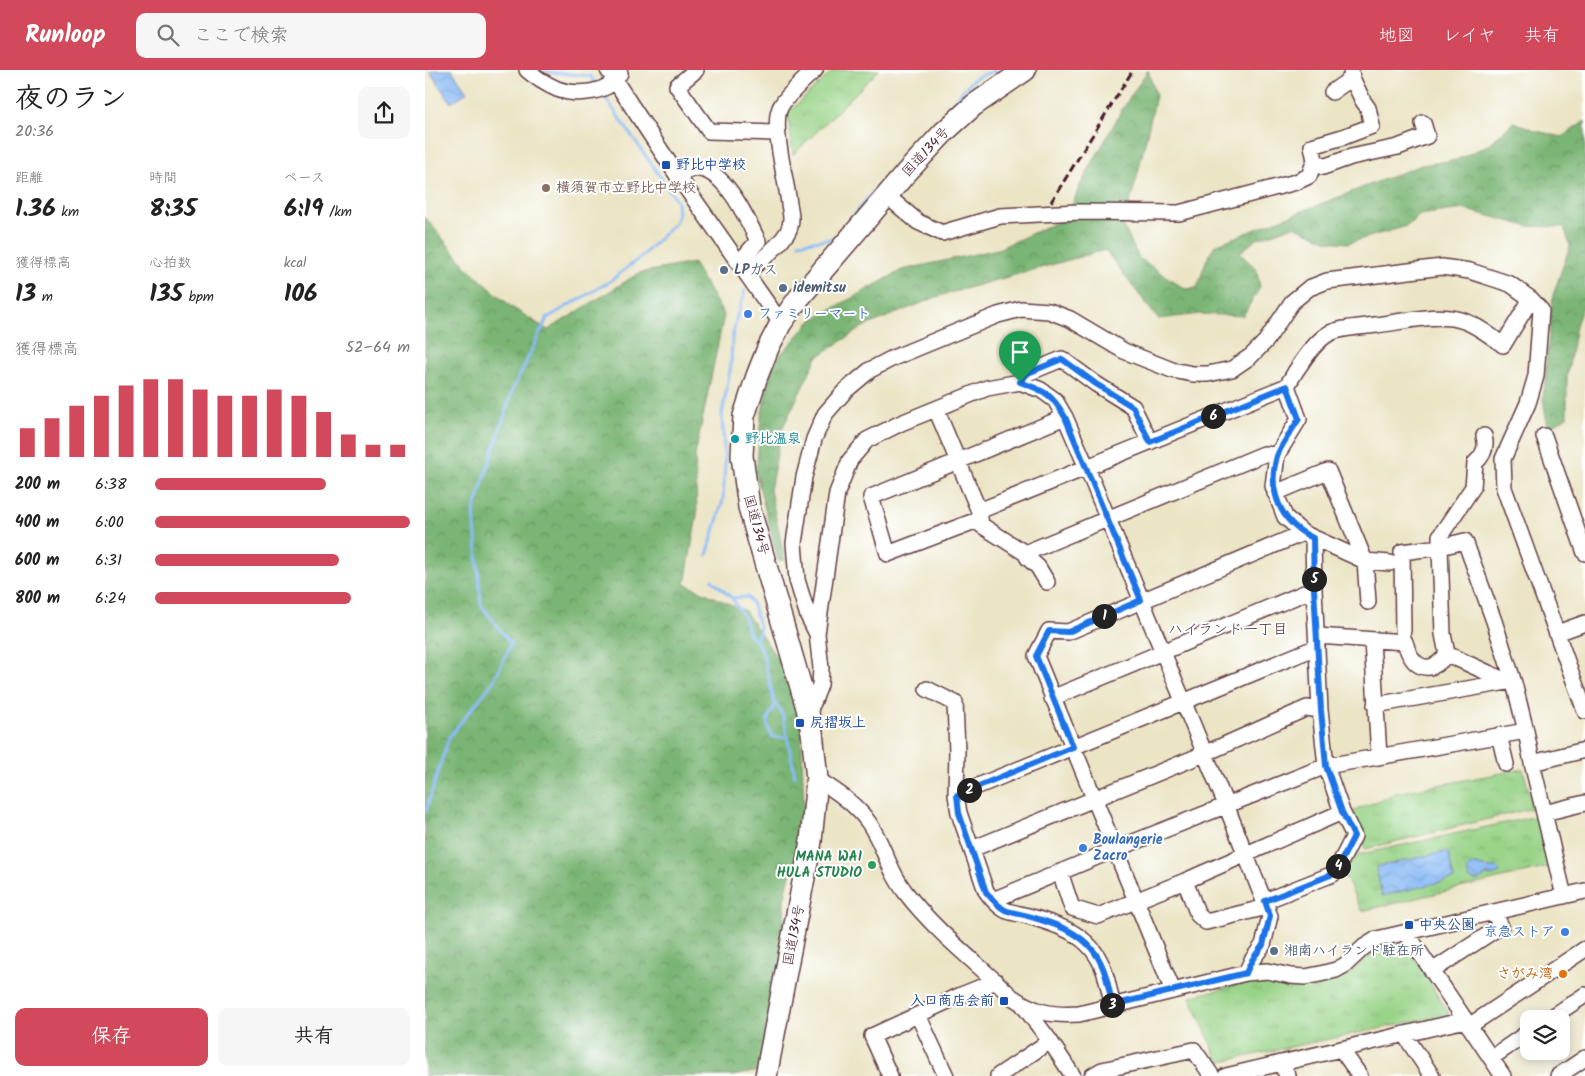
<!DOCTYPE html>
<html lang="ja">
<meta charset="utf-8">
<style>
:root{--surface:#fff;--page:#f6f6f6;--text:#222;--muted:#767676;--accent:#d1495b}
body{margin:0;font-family:Kalam,"Klee One",sans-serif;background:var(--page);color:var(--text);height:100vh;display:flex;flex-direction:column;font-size:19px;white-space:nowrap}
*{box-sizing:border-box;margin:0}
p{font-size:16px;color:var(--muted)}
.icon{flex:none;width:28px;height:28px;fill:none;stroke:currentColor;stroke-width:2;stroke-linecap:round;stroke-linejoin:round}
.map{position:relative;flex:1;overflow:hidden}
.sheet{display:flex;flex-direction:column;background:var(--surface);width:425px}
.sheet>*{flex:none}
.tools{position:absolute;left:1095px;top:940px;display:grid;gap:10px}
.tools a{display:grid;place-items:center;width:50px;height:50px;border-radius:10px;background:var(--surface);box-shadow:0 2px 12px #0003;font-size:25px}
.pin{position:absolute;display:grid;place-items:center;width:42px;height:42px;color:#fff;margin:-51px -21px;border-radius:50% 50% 50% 0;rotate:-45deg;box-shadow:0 0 5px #0007}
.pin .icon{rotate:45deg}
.km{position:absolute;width:25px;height:25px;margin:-12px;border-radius:50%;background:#222;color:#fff;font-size:14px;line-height:25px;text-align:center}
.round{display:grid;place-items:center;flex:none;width:52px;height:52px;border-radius:10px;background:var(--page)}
.summary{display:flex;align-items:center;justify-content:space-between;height:85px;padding:0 15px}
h1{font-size:28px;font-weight:600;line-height:38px}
.figures{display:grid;grid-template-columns:repeat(3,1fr);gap:8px;height:85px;padding:5px 15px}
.figures div{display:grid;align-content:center}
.figures b{font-size:25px;font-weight:600}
.figures small{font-size:14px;font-weight:400}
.figures p{font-size:14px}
.chart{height:140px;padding:10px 15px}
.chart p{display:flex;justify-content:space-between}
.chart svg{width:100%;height:90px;margin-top:5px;stroke:var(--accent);stroke-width:6}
.primary-button{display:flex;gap:10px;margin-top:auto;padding:10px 15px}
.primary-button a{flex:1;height:58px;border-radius:10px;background:var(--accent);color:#fff;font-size:20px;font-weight:600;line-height:58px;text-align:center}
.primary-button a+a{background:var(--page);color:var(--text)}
ul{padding:0 15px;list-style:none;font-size:16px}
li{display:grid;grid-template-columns:80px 60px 1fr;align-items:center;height:38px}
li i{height:12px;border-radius:6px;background:var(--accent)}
header{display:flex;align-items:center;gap:30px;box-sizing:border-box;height:70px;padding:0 25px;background:var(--accent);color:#fff}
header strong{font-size:24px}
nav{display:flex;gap:28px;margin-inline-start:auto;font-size:18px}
.search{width:350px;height:45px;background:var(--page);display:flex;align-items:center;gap:12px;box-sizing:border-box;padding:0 18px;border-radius:10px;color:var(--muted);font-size:19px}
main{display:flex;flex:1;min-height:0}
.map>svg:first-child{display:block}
.forest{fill:url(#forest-crowns);stroke:#626a50}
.park{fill:url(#park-tufts);stroke:#717959}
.water{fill:url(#water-waves);stroke:#6a6d90}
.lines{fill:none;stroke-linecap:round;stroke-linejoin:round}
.stream{stroke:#8bbbf6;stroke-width:3}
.minor-casing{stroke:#623d42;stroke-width:18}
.highway-casing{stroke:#623d42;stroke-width:24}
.minor{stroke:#fff;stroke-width:15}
.highway{stroke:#fff;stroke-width:21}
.rail{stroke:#4a1f2b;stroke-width:3;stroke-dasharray:8 4;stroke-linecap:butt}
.route-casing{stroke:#fff;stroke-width:10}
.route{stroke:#1a73e8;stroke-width:6}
.transit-dot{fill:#1a4fb4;stroke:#fff;stroke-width:2}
.education-dot{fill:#8d6e63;stroke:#fff;stroke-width:2}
.service-dot{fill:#5c6f8a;stroke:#fff;stroke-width:2}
.shop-dot{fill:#3f7fe0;stroke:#fff;stroke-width:2}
.culture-dot{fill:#0f9aa8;stroke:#fff;stroke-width:2}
.leisure-dot{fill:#2e9e5b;stroke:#fff;stroke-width:2}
.food-dot{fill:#e8710a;stroke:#fff;stroke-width:2}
.labels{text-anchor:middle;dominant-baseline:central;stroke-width:4;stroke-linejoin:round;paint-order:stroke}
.street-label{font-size:14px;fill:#4a1f2b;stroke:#fff}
.transit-label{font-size:14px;font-weight:bold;fill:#164399;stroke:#fff;text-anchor:start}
.education-label{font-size:14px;font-weight:bold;fill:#785e54;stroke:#fff;text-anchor:start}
.service-label{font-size:14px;font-weight:bold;fill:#4e5e75;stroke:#fff;text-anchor:start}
.shop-label{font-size:14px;font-weight:bold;fill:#366cbe;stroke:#fff;text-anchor:start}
.culture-label{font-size:14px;font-weight:bold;fill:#0d838f;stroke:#fff;text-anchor:start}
.leisure-label{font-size:14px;font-weight:bold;fill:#27864d;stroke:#fff;text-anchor:end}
.food-label{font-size:14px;font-weight:bold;fill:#c56008;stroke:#fff;text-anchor:end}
.neighbourhood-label{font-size:15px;fill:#4a1f2b;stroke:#fff}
</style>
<header>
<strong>Runloop</strong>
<div class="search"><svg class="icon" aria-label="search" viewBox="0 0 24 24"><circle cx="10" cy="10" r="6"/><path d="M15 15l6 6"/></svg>ここで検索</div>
<nav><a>地図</a><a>レイヤ</a><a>共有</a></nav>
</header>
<main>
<section class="sheet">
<div class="summary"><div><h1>夜のラン</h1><p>20:36</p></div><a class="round"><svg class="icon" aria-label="share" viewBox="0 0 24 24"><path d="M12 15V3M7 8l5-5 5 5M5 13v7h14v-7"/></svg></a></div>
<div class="figures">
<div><p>距離</p><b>1.36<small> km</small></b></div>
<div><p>時間</p><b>8:35</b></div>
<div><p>ペース</p><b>6:19<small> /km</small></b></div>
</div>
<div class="figures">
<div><p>獲得標高</p><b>13<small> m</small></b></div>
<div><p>心拍数</p><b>135<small> bpm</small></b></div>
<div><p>kcal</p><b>106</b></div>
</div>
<div class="chart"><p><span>獲得標高</span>52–64 m</p>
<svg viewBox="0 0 160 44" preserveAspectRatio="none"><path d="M5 44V30M15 44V25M25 44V19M35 44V14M45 44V9M55 44V6M65 44V6M75 44V11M85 44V14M95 44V14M105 44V11M115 44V14M125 44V22M135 44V33M145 44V38M155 44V38"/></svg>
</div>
<ul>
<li><b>200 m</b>6:38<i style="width:67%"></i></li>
<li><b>400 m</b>6:00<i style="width:100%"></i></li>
<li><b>600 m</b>6:31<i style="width:72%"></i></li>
<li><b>800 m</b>6:24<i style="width:77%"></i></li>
</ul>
<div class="primary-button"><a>保存</a><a>共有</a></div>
</section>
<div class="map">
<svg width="1160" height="1006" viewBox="0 0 1160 1006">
<defs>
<pattern id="forest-crowns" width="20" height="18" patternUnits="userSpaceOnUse" patternTransform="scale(1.25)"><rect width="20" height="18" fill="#7ab574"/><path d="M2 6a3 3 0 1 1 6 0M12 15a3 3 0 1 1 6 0" fill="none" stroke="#66935f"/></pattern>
<pattern id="park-tufts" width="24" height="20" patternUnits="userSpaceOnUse" patternTransform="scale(1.25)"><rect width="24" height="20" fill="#98d387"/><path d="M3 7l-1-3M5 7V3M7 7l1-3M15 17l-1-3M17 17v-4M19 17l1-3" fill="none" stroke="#84b575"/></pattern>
<pattern id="water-waves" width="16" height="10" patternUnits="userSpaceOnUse" patternTransform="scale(1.25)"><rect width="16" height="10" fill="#8bbbf6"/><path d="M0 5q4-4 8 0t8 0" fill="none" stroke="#79a0d3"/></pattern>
</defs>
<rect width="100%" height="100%" fill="#fff"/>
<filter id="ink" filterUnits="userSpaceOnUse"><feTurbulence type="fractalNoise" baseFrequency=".02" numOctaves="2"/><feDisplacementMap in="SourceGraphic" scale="10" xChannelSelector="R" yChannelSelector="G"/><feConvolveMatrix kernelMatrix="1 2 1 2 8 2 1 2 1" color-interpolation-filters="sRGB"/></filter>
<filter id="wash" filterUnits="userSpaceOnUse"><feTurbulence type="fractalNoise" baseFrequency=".0096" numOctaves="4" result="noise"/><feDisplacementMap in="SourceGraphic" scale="20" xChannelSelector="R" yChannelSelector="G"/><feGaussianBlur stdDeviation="1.12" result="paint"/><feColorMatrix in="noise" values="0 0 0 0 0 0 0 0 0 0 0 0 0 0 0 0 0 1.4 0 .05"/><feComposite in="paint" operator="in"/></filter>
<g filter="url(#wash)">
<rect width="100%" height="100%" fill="#ebe4c5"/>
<path class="forest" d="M723 0 731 26 710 115 698 155 714 188 760 219 772 218 781 191 790 175 996 95 1031 90 1063 75 1089 52 1112 61 1137 67 1160 51V231L1151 255 1142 307V347L1123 358 1118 330 1128 225 1145 176 1139 157 1102 156 1038 139 995 145 982 156 923 173 903 171 869 156 832 169 814 183 831 198 835 217 818 246 775 244 733 249 680 180 514 226 438 257 392 287 357 359 345 420 360 490H353L331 404 336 346 348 293 387 250 477 200 573 179 643 147 654 117 697 40Z
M0 147 42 198 88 238 123 260 214 203 268 193 299 245 270 385 272 445 260 514 320 541 360 600 376 645 379 748 359 830 360 879 334 1001 307 1006H0Z"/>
<path class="park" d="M409 0H454L368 85 363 43Z
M1098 699 1108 738 940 779 929 741 971 723Z
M1112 746 1124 797 937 841 918 802 932 785Z
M980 872 1024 944 794 992 765 927 830 910 885 916 923 905 953 878Z"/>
<path class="water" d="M8 0H27L42 22 26 33 5 2Z
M1023 781 1029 809 957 826 951 797Z
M1051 794 1062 798H1072L1074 800 1075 803 1067 806 1061 805C1055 810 1052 813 1044 808L1042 800 1045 796Z"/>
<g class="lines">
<path class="stream" d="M121 0 125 2 165 6 172 16
M514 52C526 40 536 18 549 9 555 5 565 3 571 0
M480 88 501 65
M374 173 411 168 448 122 465 106
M282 485 298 430 300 393 297 344 306 295 307 268 312 246 320 221
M287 510 307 528 323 527 328 535 335 559 331 571 338 583 349 631 358 646 370 706
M307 528 319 547 324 565 331 571
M351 634C342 649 339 651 347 667H361
M0 743 24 667 68 612 86 574 56 535 49 441 87 321 122 248 184 212 216 187 250 153 253 145 252 131 177 23"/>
</g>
</g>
<g filter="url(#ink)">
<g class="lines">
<defs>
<path id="minor" d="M102 0C111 8 121 14 132 19 151 26 185 24 195 3
M183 0 252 105 356 253
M271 0 252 16 284 61 352 63
M907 22 927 8
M890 90 898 97 926 87 973 77 1002 66 998 53
M252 105C259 102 267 98 275 99 302 103 322 149 333 171L314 193
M462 126 493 152 517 163 575 146 653 142 754 143 871 112 884 106 890 90 887 76 918 67 947 56 943 38 938 31 927 8 926 0
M321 203C334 191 352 179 362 163 368 154 366 144 364 134 362 112 345 53 356 36 362 25 380 9 390 0
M595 312 603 303 637 289 671 314 708 337 725 372
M862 316 874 349 852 385 848 416 860 447 878 463 940 491 943 532
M511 339 554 441 556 455 600 483 839 384 852 385
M1119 366 1160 483
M850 423 903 401 940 491 965 493
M554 441 862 316C870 301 890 270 905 263 917 257 938 257 951 255 979 252 1011 242 1039 251 1053 256 1066 266 1078 275L1106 229
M555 449 463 484 446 427 640 347
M600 483 603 488 613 497 622 512
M978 561 977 482 1015 477V466L1048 417 1050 393C1059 385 1062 377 1059 366
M1132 563 1160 553
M392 564 412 423 425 390 442 370 476 353 562 318 595 312 616 320 630 330 640 347 662 398 801 735 845 846 838 875 827 890 821 903
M892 566 980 572C987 598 1004 607 1022 584L1083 612
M947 570 954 687
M1022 584 1018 564 1015 477 1040 471 1069 551 1089 613 1101 661 1107 693 1139 826
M502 619 530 633 532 681 531 725 534 743 561 821C566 828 573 836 580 840 587 843 596 844 603 846 634 855 665 864 678 898 683 910 684 923 688 935
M627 628 889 519
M950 635 1082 612
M382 638 388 633 395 615 396 598 392 564 383 546 372 510 369 473 379 407 389 369 400 344 420 321 445 300 468 288 536 260 573 245 596 239 624 241 645 249 699 281 747 300 768 304H783L807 299 826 286 841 271 867 232 884 218 902 211 1017 197 1045 201 1085 214 1106 229 1116 240 1111 306 1103 333 1078 389 1079 418 1160 641
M1074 665 1081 694
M1107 693 1160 680
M392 709C411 721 431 734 444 753 459 775 464 802 481 823 511 862 551 892 587 927 609 942 626 946 654 944L821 903 842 901 866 906 880 907 895 904 911 900 920 895 939 877 952 869 1160 821
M531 725 892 577
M1119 743 1160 733
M547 779 779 684 882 638 895 640
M635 802 647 838 673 846 760 811 917 742
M760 811 773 845 781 852 842 837
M568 830 691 779 901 696 1101 661
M840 831 908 804 914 795 929 766 917 742 901 696 895 640 889 519 888 468
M981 862 1078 1006
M1007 901 1076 856 1071 847
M748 921 611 586 624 561 643 562 878 463
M598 935 625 971 648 1006
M493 945 521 1006
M1124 949 1160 925
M1044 956 1160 879
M979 964 1007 1006
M916 979 935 1006
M1066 988 1104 962
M855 993 863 1006
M465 1006 447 966 536 925 571 911
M573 1006 625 971
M667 1006 677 1000 769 980 787 1006
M801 1006 1040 950
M1133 1006 1160 988"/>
<path id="highway" d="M341 1006 386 771 392 709 387 662 382 638 324 437 317 386 319 346 332 306 343 278 356 253 374 228 481 103 519 62 549 35 600 0"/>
</defs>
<use href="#minor" class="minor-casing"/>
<use href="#highway" class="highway-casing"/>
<use href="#minor" class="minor"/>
<use href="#highway" class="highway"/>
<path class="rail" d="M626 132 708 0"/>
</g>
</g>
<g class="lines" filter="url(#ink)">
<defs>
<path id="route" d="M637 289 671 314 708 337 725 372 862 316 874 349C867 360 856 375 852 386 842 420 855 453 888 468L889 519 896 640 901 696 917 742 929 766 914 795 908 804 840 831 845 846 838 875 827 890 821 903 688 935C684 923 683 910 678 898 665 864 634 855 603 846 596 844 587 843 580 840 573 836 566 828 561 822L534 743 532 725 648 677 611 586 624 561 643 562 716 530 640 347C626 323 620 321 595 312L603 303Z"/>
</defs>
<use href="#route" class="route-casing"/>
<use href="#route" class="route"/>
</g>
<g class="transit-dot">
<rect x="236" y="90" width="10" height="10" rx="2.5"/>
<rect x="370" y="648" width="10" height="10" rx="2.5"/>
<rect x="979" y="850" width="10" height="10" rx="2.5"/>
<rect x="574" y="926" width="10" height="10" rx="2.5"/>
</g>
<circle class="education-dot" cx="121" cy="118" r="5"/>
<g class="service-dot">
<circle cx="299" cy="200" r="5"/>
<circle cx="358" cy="218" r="5"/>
<circle cx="849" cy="881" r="5"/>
</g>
<g class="shop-dot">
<circle cx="323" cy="244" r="5"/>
<circle cx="658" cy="778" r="5"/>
<circle cx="1140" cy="862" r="5"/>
</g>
<circle class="culture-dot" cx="310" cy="369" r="5"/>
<circle class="leisure-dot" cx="447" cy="795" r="5"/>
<circle class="food-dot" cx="1138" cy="904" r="5"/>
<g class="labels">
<g class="street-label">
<text transform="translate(501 82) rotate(-47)">国道134号</text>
<text transform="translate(331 455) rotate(75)">国道134号</text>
<text transform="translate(369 865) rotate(-79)">国道134号</text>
</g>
<g class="transit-label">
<text x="251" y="95">野比中学校</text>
<text x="385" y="653">尻摺坂上</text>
<text x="994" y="855">中央公園</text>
<text x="569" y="931" text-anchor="end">入口商店会前</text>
</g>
<g class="education-label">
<text x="131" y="118">横須賀市立野比中学校</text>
</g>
<g class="service-label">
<text x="309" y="200">LPガス</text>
<text x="368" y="218">idemitsu</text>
<text x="859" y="881">湘南ハイランド駐在所</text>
</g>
<g class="shop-label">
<text x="333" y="244">ファミリーマート</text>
<text x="668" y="770">Boulangerie<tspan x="668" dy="16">Zacro</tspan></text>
<text x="1130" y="862" text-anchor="end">京急ストア</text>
</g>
<g class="culture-label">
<text x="320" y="369">野比温泉</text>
</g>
<g class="leisure-label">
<text x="437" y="787">MANA WAI<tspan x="437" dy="16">HULA STUDIO</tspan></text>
</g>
<g class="food-label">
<text x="1128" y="904">さがみ湾</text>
</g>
<g class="neighbourhood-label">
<text x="803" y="560">ハイランド一丁目</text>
</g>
</g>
</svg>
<div class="tools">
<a><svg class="icon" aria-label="layers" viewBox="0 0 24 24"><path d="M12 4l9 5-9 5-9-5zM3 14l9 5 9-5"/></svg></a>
</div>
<div class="pin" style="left:595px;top:312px;background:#1e9e55"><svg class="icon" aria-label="arrive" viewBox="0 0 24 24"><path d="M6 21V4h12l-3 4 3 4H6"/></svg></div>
<b class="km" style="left:679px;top:546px">1</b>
<b class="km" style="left:544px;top:720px">2</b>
<b class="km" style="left:687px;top:935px">3</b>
<b class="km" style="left:913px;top:796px">4</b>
<b class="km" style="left:889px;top:509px">5</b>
<b class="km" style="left:788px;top:346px">6</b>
</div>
</main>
